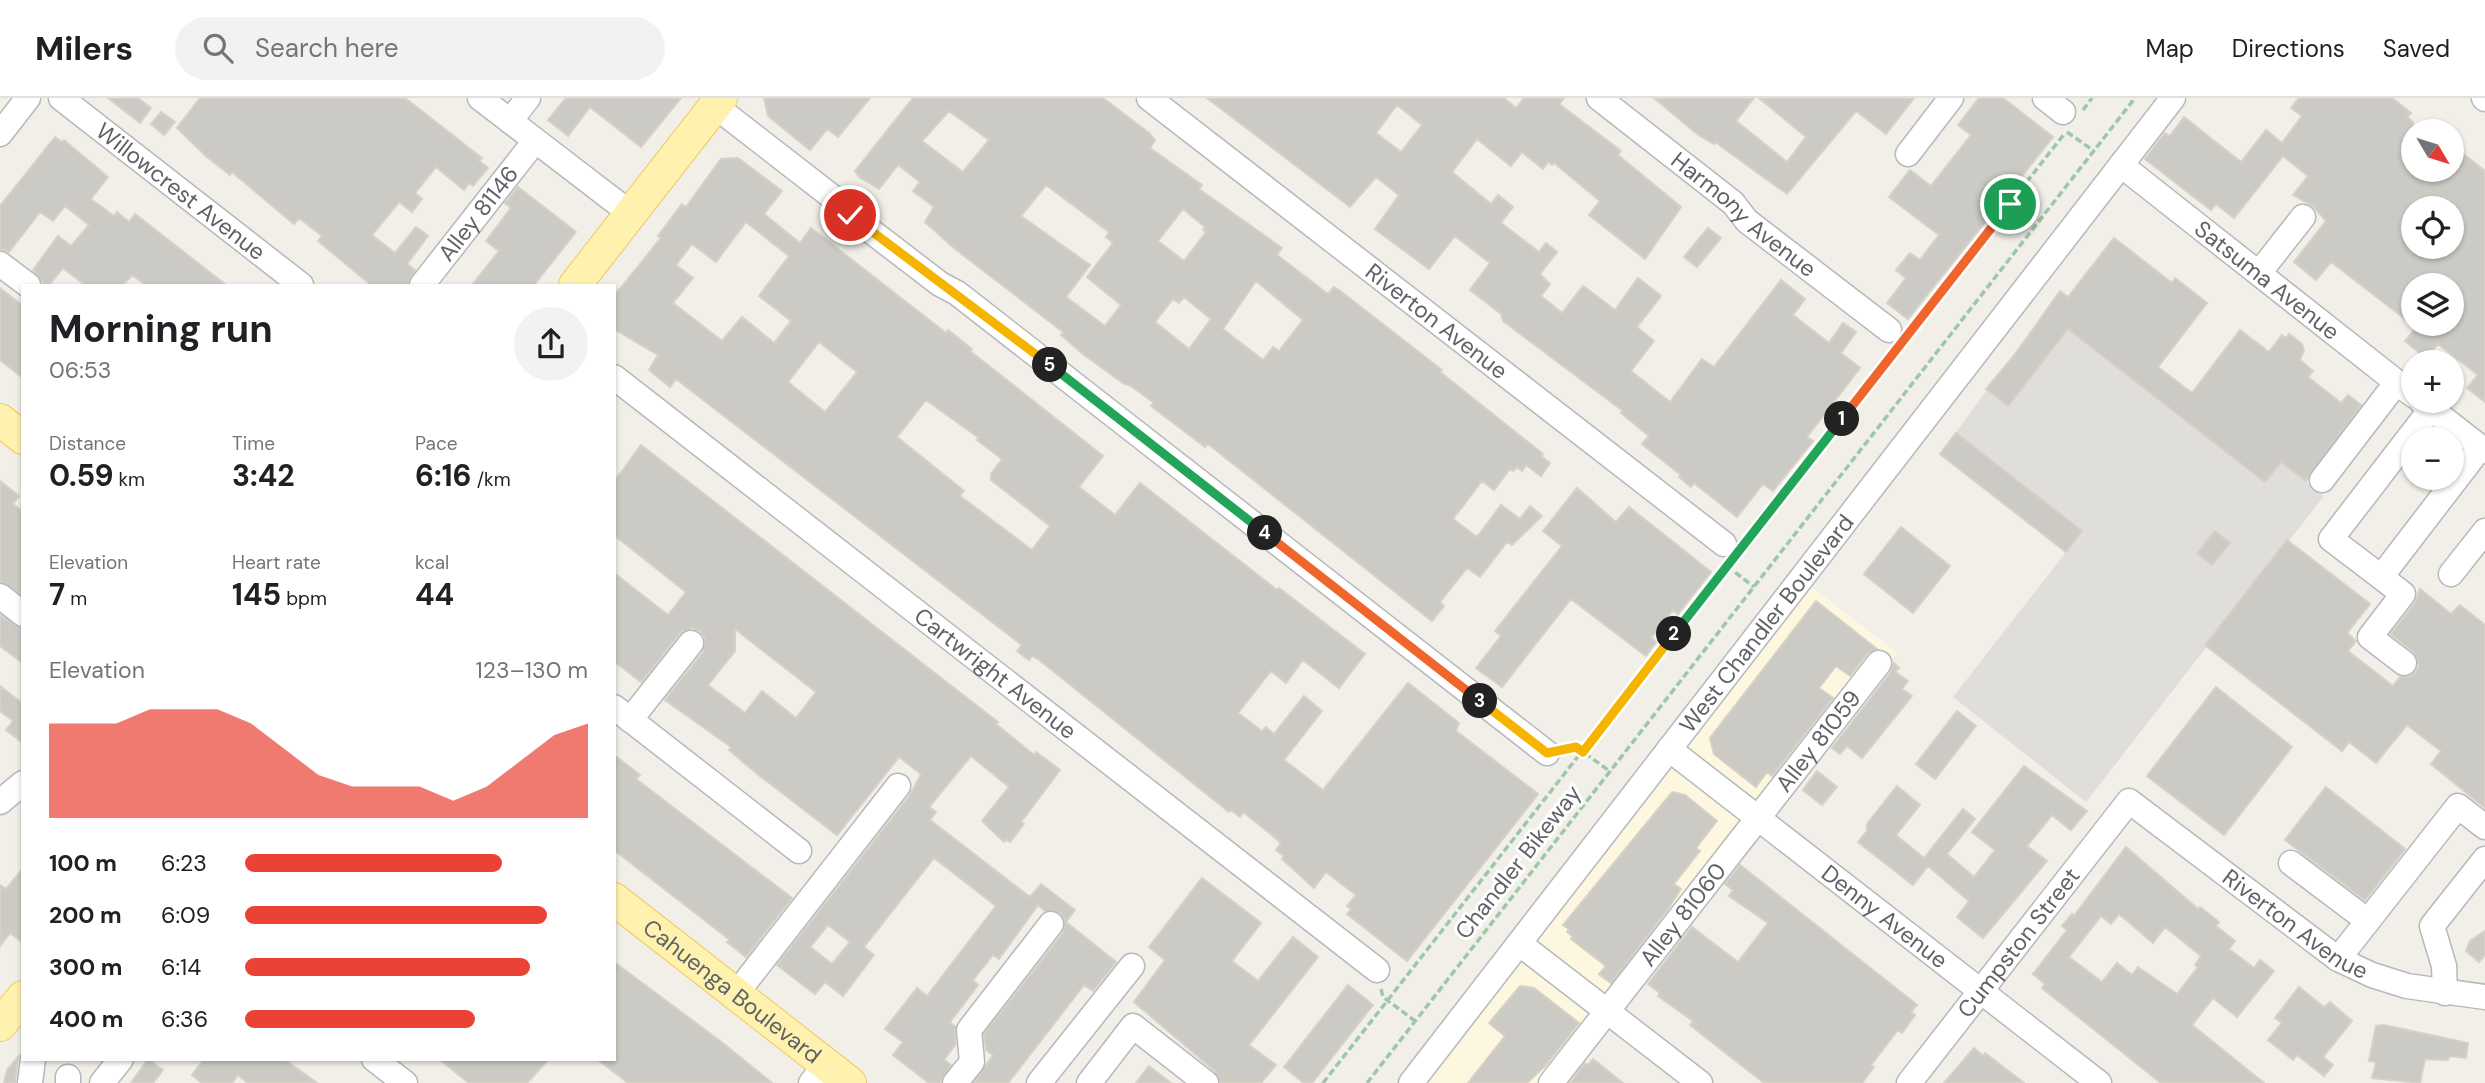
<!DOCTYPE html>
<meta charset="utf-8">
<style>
:root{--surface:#fff;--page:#f2f2f2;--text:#202124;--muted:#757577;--line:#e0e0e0;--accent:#ea4335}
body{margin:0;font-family:"DM Sans",sans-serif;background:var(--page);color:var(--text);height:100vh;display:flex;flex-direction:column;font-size:26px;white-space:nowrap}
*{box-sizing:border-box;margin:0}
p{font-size:23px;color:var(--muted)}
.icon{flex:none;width:38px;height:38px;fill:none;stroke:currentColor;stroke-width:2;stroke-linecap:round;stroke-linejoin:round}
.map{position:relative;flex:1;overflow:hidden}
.sheet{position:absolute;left:21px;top:186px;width:595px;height:777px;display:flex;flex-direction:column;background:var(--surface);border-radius:0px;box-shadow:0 2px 5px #0004}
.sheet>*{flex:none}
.needle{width:46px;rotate:128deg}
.controls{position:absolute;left:2401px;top:21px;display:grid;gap:14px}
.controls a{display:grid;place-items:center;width:63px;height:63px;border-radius:50%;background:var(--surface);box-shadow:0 2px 5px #0004;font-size:35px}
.pin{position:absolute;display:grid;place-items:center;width:60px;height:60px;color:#fff;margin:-30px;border:4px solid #fff;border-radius:50%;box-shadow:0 2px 7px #0007}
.km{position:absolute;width:35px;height:35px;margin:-18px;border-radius:50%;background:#222;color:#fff;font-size:19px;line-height:35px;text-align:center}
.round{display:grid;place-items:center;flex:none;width:74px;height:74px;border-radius:37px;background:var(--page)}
.headline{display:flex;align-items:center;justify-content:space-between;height:119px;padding:0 28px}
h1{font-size:38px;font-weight:700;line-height:52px}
.stats{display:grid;grid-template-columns:repeat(3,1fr);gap:10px;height:119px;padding:7px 28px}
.stats div{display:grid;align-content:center}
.stats b{font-size:30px;font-weight:700}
.stats small{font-size:19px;font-weight:400}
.stats p{font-size:19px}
.chart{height:196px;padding:14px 28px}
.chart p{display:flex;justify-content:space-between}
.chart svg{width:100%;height:126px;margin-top:7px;fill:var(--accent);opacity:.7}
ul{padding:0 28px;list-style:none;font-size:23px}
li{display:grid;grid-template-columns:112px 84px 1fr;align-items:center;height:52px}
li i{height:18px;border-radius:9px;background:var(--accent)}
header{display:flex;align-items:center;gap:42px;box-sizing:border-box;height:98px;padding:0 35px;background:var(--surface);border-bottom:2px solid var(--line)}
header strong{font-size:33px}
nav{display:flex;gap:38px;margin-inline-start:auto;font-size:24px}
.search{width:490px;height:63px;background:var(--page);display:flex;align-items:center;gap:18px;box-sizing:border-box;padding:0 24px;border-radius:38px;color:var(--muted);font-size:26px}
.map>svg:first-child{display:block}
.commercial{fill:#fef7e0}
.industrial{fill:#e0deda}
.building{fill:#cccac5;stroke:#d6d1c6;stroke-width:2;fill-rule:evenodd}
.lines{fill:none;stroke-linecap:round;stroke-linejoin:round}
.minor-casing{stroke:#b5b8bc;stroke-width:27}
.major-casing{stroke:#f2c960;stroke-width:34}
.path{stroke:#9cc7a9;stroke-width:3.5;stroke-dasharray:7 3.5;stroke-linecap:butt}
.minor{stroke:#fff;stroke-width:24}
.major{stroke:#fff2af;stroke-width:32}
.split-1-casing{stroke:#fff;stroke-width:14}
.split-2-casing{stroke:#fff;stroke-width:14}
.split-3-casing{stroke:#fff;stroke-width:14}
.split-4-casing{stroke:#fff;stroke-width:14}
.split-5-casing{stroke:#fff;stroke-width:14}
.split-6-casing{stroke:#fff;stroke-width:14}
.split-1{stroke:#f0652b;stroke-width:9}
.split-2{stroke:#22a559;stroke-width:9}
.split-3{stroke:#f5b400;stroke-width:9}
.split-4{stroke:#f0652b;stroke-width:9}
.split-5{stroke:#22a559;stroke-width:9}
.split-6{stroke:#f5b400;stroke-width:9}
.labels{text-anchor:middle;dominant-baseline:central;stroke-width:6;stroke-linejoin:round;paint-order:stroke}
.street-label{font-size:23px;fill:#5f6368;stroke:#fff}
</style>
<header>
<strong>Milers</strong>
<div class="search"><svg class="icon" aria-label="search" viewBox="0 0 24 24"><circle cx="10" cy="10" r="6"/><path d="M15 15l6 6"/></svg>Search here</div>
<nav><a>Map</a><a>Directions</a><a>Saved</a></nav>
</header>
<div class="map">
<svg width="2485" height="985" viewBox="0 0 2485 985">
<rect width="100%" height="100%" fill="#f1efe8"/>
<path class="commercial" d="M1808 486 1897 555 1562 985H1427Z"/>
<path class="industrial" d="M2060 193 2324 398 2086 704 1953 599 2066 454 1940 356Z"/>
<path class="building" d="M108 0H138L151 10 140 25Z
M200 0H405L482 60 479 63 488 70 473 88 469 85 464 92 436 69 415 95 422 101 412 114 399 104 372 137 395 155 416 129 428 138 407 166 415 172 407 187H371L318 143 322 138 299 120 294 126 232 74 230 77 207 59 177 30Z
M566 0H681L641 49 590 9 568 38 548 22Z
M764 0H870L838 39 827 31 810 52 768 18Z
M913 0H1103L1149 35 1155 42 1150 50 1202 87 1199 91 1282 150 1277 157 1328 196 1334 189 1339 192 1442 272 1440 274 1543 356 1541 358 1550 365 1541 378 1526 367 1522 373 1517 369 1513 373 1510 371 1494 392 1482 383 1453 421 1477 439 1501 407 1520 421 1530 408 1542 418 1512 447 1507 444 1480 479 1467 470 1440 504 1444 508 1432 523 1208 346 1205 349 1151 308 1154 305 1131 288 1123 285 1083 256 1061 237 1063 234 954 150 925 124 934 109 913 93 920 84 898 67 879 91 859 79 855 73ZM949 13 989 42 963 74 922 43ZM1046 87 1109 134 1106 139 1113 145 1087 179 1121 207 1105 228 1066 199 1090 167 1021 118ZM1183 111 1205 129 1203 132 1206 134 1184 163 1158 143ZM1256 183 1303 222 1279 253 1273 249 1263 262 1223 231ZM1184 199 1211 221 1189 251 1155 224 1173 201 1179 205Z
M1207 0H1504L1516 10 1524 0H1564L1559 6 1621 53 1618 57 1681 109 1645 161 1589 117 1600 103 1554 65 1552 67 1548 64 1543 71 1522 54 1511 68 1477 41 1452 74 1491 106 1498 97 1513 109 1501 125 1539 154 1546 145 1557 154 1540 176 1550 186 1541 198 1562 215 1583 188 1615 212 1638 180 1661 198 1637 229 1654 243 1631 273 1670 304 1702 261 1714 269 1781 182 1805 201 1793 217 1829 245 1843 225 1856 234 1841 255 1860 270 1807 339 1813 343 1773 393 1763 386 1737 419 1694 385 1691 389 1679 379 1681 377 1642 346 1649 338 1621 315 1623 313 1503 223 1501 216 1470 192 1490 165 1455 138 1429 171 1375 131 1399 97 1376 79 1350 109ZM1397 7 1422 27 1401 54 1376 35Z
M1654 0H1754L1736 23 1787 64 1806 39 1759 0H1914L1886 36 1856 13 1787 96 1715 44 1714 46 1697 36Z
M1979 0H2003L2053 39 1908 221 1887 205 1906 180 1896 172 1910 155 1920 162 1939 137 1889 99 1910 72 1931 88 1971 37 1958 27Z
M2299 0H2392L2411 15 2407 19 2413 24V72H2452V47L2485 73V304L2467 290 2478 277 2438 246 2426 260 2405 243 2419 226H2452V187H2413V227L2331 164 2316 182 2294 164 2326 123 2313 108 2293 97 2308 78 2283 58 2234 120 2216 106 2211 112 2145 61 2165 35 2170 38 2184 19 2241 64 2266 32 2282 45 2302 18 2291 10ZM2413 110H2452V149H2413Z
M161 14 175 24 164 37 151 26Z
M55 39 62 44 64 42 108 79 91 101 114 118 117 114 129 124 135 116 226 187H146L132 177 123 187H85L63 170 49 187H45L33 172 58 138 71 148 89 127 65 108 53 123 40 114 9 154 0 151V108Z
M738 60 782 93 764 116 800 145 811 130 946 235 948 232 972 251 970 253 1103 358 1079 389 1115 417 1140 385 1277 492 1279 490 1365 556 1339 590 1303 562 1286 585 1271 573 1238 615 1262 633 1266 629 1274 636 1304 598 1322 613 1284 662 1323 692 1408 585 1459 625 1456 633 1538 696 1407 863 1347 816 1351 811 1347 808 1356 797 1326 774 1314 790 1282 761 1284 758 1276 752 1281 745 1267 733 1243 714 1240 719 1231 712 1229 714 1038 561 1032 558 1029 562 1017 553 1022 547 676 281 670 289 649 272 658 257 614 231V198L661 140 658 138 682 106 686 109 721 61ZM746 124 789 158 759 198 791 223 774 245 742 219 722 243 673 205 693 180 676 167 692 146 716 164ZM819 244 857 274 825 314 788 284ZM926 302 979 340 977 342 1002 361 991 376V382L1050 428 1032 452 960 398 964 393 897 339Z
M518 89 576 134 534 187H472L499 153 486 143 511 110 505 105Z
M1708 130 1721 140 1697 169 1684 159Z
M2114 140 2172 185 2175 180 2207 205 2158 269 2192 295 2240 232 2269 254 2282 237 2286 240 2289 236 2302 246 2304 252 2300 262 2313 273 2308 279 2341 305 2348 297 2361 307 2306 383 2281 364 2265 384 2068 231 2008 308 1986 291 2017 254 2060 193 2068 199Z
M0 190 23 208V280L0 262Z
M1956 335 2082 433 2066 454 1940 356Z
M641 347 998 624 996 626 1034 657 1036 654 1060 672 1021 724 1024 726 1010 744 1006 741 1004 744 982 723 1009 689 971 658 929 709 936 714 930 722 1030 799 1041 786 1075 812 1066 824 1116 864 1093 893 1084 887 1008 985H974L993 957 986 952 984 936 1063 835 1065 821 1060 814 1045 813 1038 807 999 861 993 857 973 882 978 887 950 924 955 929V947L944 962 951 967 940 985H929L893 957 903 944 885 931 917 890 927 898 996 808 934 760 864 849 874 857 843 898 825 884 815 896 777 867 910 697 921 676 899 659 837 737 756 675 729 652 731 649 665 602 703 554 705 540 700 533 692 530 680 535 641 584 614 563V475L668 517 686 494 614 437V384ZM735 531 816 594 796 620 762 593 745 615 708 587 735 553ZM828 827 850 844 832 866 810 849Z
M0 383 19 398 13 406 23 414V497L0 483Z
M1577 390 1616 424 1629 409 1711 474 1678 516 1673 512 1651 540 1656 544 1646 558 1571 501 1502 589 1476 570 1501 538 1495 533 1562 448 1543 433Z
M1901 429 1950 468 1913 515 1864 476Z
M2215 433 2230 445 2212 467 2197 455Z
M2287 442 2370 506 2347 535 2356 543 2348 553 2393 588 2400 579H2409L2415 575 2419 568 2414 554 2391 536 2415 505 2420 491 2451 516 2460 507 2485 527V710L2431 666 2441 653 2407 627 2376 665 2349 644 2342 653 2205 547Z
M1816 503 1877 551 1868 555 1850 578 1836 568 1819 590 1833 600 1772 678 1767 674 1756 689 1714 656 1710 640Z
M0 517 23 531V565L0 548Z
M1894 565 1899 570 1895 574 1908 583 1902 591 1912 598 1862 660 1847 648 1840 656 1832 650 1891 574Z
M0 588 23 606V645L6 632 13 623 0 613Z
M2216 589 2292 649 2224 737 2147 678Z
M1957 613 1976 628 1935 681 1916 666Z
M614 657 640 677 636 681 792 800 746 859 727 844 730 842 614 752Z
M2024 668 2087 713 2071 732 2052 717 2027 748 2047 763 1983 840 1957 819 1969 803 1928 768 1913 787 1858 744 1867 733V726L1897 688 1920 707 1896 737 1924 760 1963 711 1975 721 1947 756 1974 779 1995 752 1972 734Z
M1817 673 1837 689 1822 707 1803 692Z
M2326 689 2405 751 2365 802 2285 742Z
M1672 694 1685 697 1717 723 1696 750 1700 753 1674 786 1681 791 1668 811 1611 885 1599 876 1606 868 1571 841 1573 839 1567 834 1569 831 1563 827Z
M2126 749 2198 811 2200 809 2219 824 2216 828 2235 843 2229 851 2254 870 2260 862 2274 873 2237 919 2213 900 2192 927 2264 985H2161L2042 890 2045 886 2033 876 2067 832 2062 828 2072 816 2074 818ZM2119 816 2153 845 2165 829 2201 858 2195 867 2198 869 2177 896 2138 869 2132 877 2117 865 2102 884 2069 859 2101 818 2111 826Z
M1740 767 1917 907 1911 914 1915 917 1902 935 1898 932 1871 967 1874 969 1862 985H1764L1690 927 1693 923 1658 898 1660 895 1648 886 1692 829 1738 864 1768 825 1729 798 1733 792 1725 786Z
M23 770V845L10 835 0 848V787L6 791Z
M1202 780 1261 825 1232 863 1258 883 1293 839 1318 859 1249 947 1276 967 1261 985H1221L1215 973 1134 904 1165 862 1149 849Z
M2485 833V857L2479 864 2466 853 2470 843Z
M614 864 724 946 772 985H628L597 961H614Z
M1348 887 1373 907 1312 985H1304L1284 969Z
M1520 888 1534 890 1579 925 1545 968 1527 985H1468L1505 938 1489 925Z
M2299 889 2324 909 2330 904 2352 923 2323 959 2333 967 2324 978 2297 957 2293 962 2268 942 2282 925 2275 920Z
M2384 927 2468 945 2466 960 2449 958 2448 962 2425 961 2420 985 2372 980 2376 964 2369 963 2376 928Z
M1974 950 1983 958 1985 955 2024 985H1944Z
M18 959 15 985H4L7 972Z
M148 961 163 972 153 985H131Z
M204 961H284L317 985H248L238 977 232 985H202L192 977Z
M439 961H549L527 985H469Z
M1593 961 1623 985H1570L1585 965 1588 967Z
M1149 968 1171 985H1136Z"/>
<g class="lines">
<defs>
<g id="minor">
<path id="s1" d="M61 0 301 187"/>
<path d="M480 0 630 115"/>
<path id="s2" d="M1149 0 1724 446"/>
<path id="s3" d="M1599 0 1733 105 1747 123 1889 232"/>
<path d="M2045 0 2063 14"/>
<path d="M2484 0 2485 1"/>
<path d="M715 8 840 105 850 117 940 186 957 195 1547 655"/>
<path d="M510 23 528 0"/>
<path d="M0 36 28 0"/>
<path d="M1908 56 1951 0"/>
<path id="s4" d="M2121 67 2413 297"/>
<path d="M0 166 28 187"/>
<path d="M2259 175 2303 119"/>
<path id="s5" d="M422 187 535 43"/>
<path id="s6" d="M614 279 1377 872"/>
<path d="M2421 303 2485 353"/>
<path d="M2322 382 2397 284"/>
<path d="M2451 476 2485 433"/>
<path d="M2381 479 2331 441 2431 311"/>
<path d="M0 498 23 516"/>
<path d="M2404 565 2370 539 2403 496 2381 479 2480 350"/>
<path d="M614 609 799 753"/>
<path d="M630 622 691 545"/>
<path id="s7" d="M1669 651 2099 985"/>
<path d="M0 704 23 685"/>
<path d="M2291 765 2368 823"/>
<path d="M1520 846 1700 985"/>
<path d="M2338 861 2458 708 2485 729"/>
<path d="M2445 895 2444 868 2432 828 2485 761"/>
<path d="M736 896 898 688"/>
<path d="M374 961 405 985"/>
<path d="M30 985 33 961"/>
<path d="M68 985V979"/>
<path d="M102 985 121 961"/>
<path d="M811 985 826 966"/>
<path d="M955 985 972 964 969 932 1051 826"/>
<path d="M1039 985 1132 868"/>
<path d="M1089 985 1133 928 1206 985"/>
<path id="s8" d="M1411 985 2173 0"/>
<path id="s9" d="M1551 985 1879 565"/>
<path id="s10" d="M1909 985 2129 703 2338 861 2372 877 2407 888 2485 899"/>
</g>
<g id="major">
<path d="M575 187 721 0"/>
<path d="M0 322 23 340"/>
<path id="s11" d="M614 801 850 985"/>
<path d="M0 927 23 899"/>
</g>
</defs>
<use href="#minor" class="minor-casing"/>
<use href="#major" class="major-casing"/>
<path class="path" d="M2083 12 2092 0
M2067 34 2094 53
M1910 233 2065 35
M1744 445 1895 253
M1727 468 1754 489
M1566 651 1576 649 1611 674
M1381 891 1383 899 1415 923
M1323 985 1729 465
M1367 985 2135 0"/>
<use href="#minor" class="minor"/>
<use href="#major" class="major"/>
</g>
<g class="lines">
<defs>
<path id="split-1" d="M1842 321 2010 106"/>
<path id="split-2" d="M1674 536 1842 321"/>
<path id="split-3" d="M1480 603 1547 655 1576 649 1583 654 1674 536"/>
<path id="split-4" d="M1265 435 1480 603"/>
<path id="split-5" d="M1050 267 1265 435"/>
<path id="split-6" d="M850 117 1050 267"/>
</defs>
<use href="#split-1" class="split-1-casing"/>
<use href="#split-2" class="split-2-casing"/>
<use href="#split-3" class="split-3-casing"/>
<use href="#split-4" class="split-4-casing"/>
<use href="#split-5" class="split-5-casing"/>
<use href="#split-6" class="split-6-casing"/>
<use href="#split-1" class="split-1"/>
<use href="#split-2" class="split-2"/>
<use href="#split-3" class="split-3"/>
<use href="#split-4" class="split-4"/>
<use href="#split-5" class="split-5"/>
<use href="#split-6" class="split-6"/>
</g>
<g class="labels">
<g class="street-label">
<text stroke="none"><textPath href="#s1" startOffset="152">Willowcrest Avenue</textPath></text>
<text stroke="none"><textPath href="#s5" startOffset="91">Alley 81146</textPath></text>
<text stroke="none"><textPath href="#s3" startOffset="186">Harmony Avenue</textPath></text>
<text stroke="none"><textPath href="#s4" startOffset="186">Satsuma Avenue</textPath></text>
<text stroke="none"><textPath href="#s2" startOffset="364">Riverton Avenue</textPath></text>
<text stroke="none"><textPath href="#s8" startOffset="581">West Chandler Boulevard</textPath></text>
<text stroke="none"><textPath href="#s6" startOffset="483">Cartwright Avenue</textPath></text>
<text stroke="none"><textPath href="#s9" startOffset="434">Alley 81059</textPath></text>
<text transform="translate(1518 764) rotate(-52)">Chandler Bikeway</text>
<text stroke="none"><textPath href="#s9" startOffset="214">Alley 81060</textPath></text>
<text stroke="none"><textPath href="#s7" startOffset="273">Denny Avenue</textPath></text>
<text stroke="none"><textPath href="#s10" startOffset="565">Riverton Avenue</textPath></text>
<text stroke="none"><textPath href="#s10" startOffset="178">Cumpston Street</textPath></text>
<text stroke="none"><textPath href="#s11" startOffset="150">Cahuenga Boulevard</textPath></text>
</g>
</g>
</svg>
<div class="controls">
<a><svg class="needle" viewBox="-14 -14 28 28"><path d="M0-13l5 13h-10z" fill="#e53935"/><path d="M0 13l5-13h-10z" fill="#757577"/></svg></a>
<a><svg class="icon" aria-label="locate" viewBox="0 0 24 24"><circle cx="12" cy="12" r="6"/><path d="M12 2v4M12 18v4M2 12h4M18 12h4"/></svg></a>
<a><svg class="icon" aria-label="layers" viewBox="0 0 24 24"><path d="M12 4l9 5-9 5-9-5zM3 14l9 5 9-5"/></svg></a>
<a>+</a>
<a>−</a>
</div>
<div class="pin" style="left:2010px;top:106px;background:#1e9e55"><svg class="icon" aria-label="arrive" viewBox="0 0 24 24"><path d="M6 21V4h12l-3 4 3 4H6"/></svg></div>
<div class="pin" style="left:850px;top:117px;background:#d93025"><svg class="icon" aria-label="check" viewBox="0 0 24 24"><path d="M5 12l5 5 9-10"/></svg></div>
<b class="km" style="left:1842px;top:321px">1</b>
<b class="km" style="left:1674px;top:536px">2</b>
<b class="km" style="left:1480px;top:603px">3</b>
<b class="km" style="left:1265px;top:435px">4</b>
<b class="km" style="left:1050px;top:267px">5</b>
<section class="sheet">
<div class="headline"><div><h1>Morning run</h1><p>06:53</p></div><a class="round"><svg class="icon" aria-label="share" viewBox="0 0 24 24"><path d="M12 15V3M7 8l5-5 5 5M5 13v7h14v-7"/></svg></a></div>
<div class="stats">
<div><p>Distance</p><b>0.59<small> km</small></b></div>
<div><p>Time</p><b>3:42</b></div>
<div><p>Pace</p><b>6:16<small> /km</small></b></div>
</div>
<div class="stats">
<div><p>Elevation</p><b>7<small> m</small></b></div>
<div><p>Heart rate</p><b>145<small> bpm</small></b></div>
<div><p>kcal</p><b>44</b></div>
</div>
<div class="chart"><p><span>Elevation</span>123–130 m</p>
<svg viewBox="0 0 160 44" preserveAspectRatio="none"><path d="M0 44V11L10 11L20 11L30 6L40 6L50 6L60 11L70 20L80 29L90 33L100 33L110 33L120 38L130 33L140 24L150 15L160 11V44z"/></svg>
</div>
<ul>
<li><b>100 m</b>6:23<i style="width:75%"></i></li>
<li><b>200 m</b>6:09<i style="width:88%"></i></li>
<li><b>300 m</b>6:14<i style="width:83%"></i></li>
<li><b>400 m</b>6:36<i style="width:67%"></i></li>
</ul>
</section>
</div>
